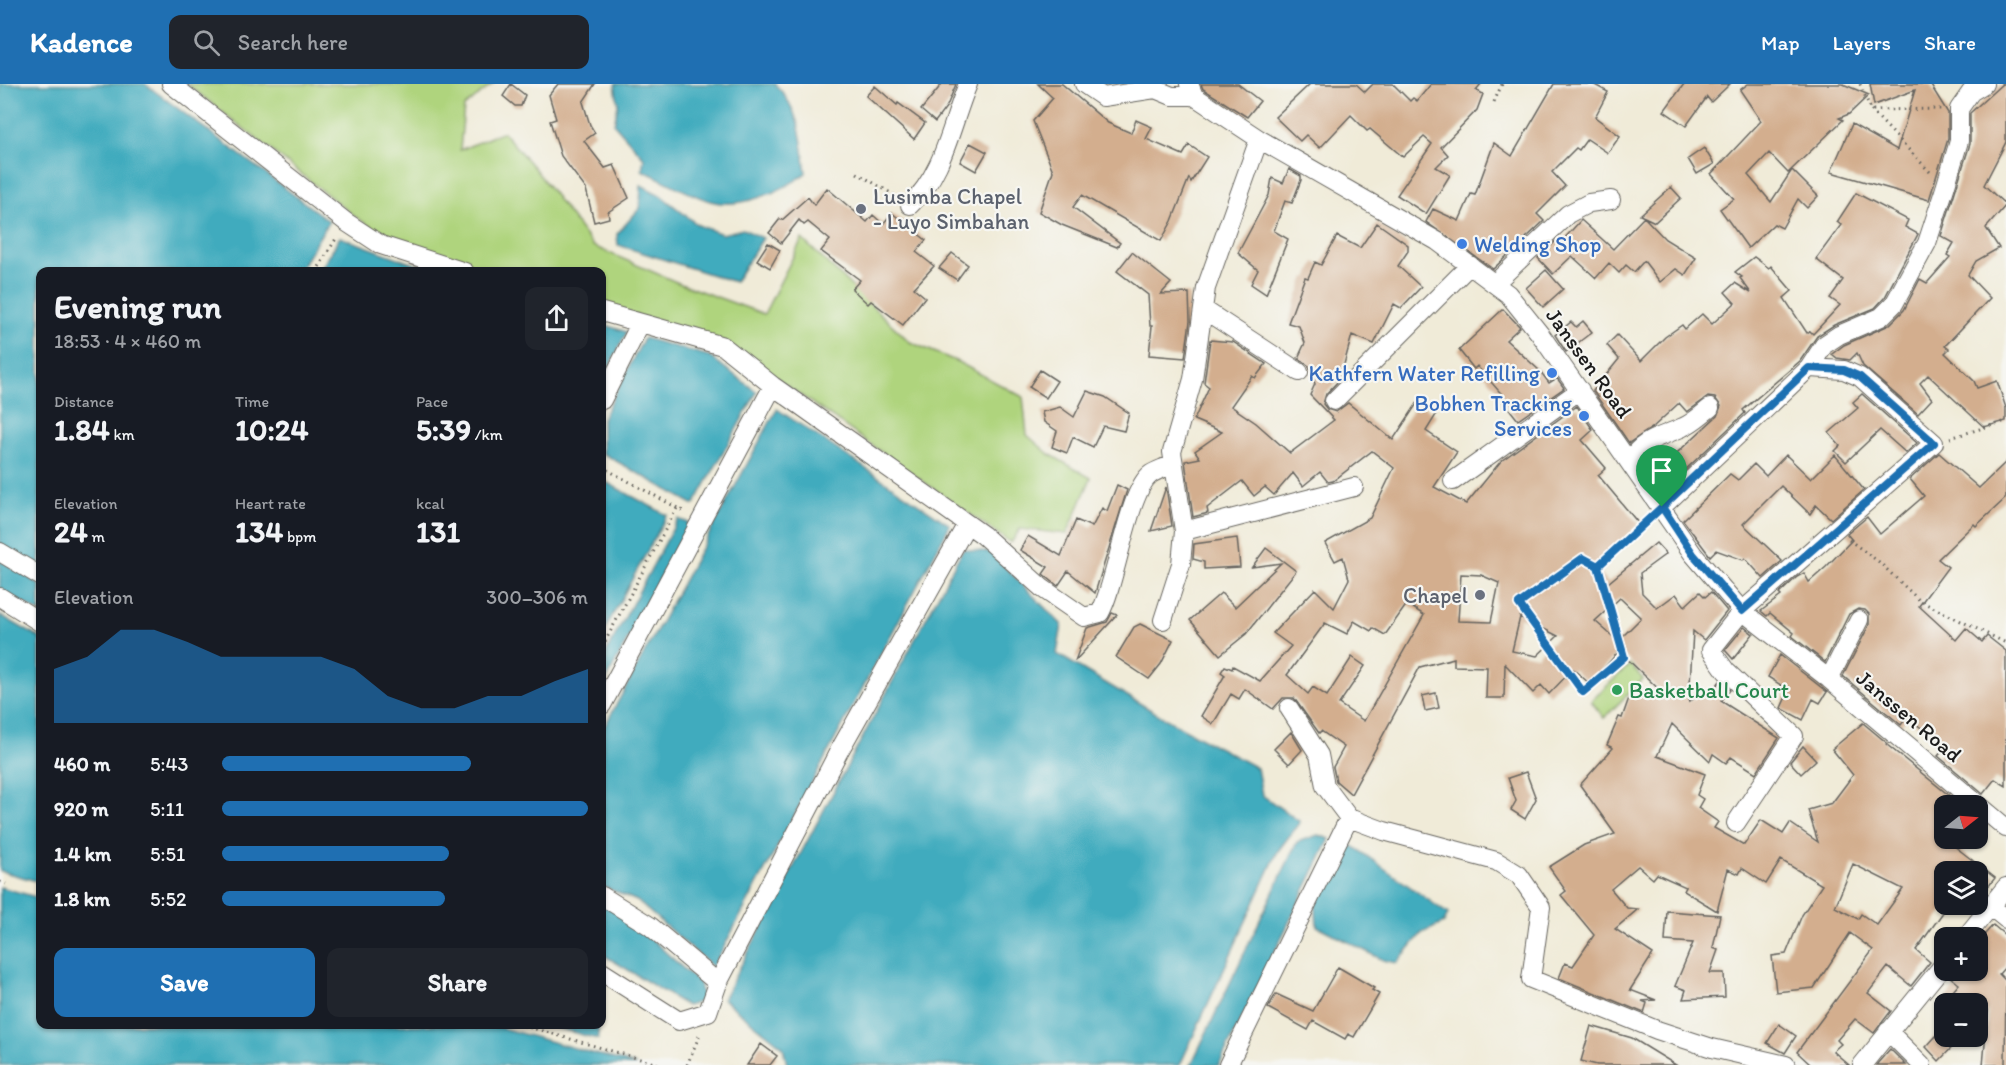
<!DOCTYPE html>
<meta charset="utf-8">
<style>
:root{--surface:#171b24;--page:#20242c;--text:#f1f3f6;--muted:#9ea1a6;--accent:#1f6fb2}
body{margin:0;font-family:Itim,sans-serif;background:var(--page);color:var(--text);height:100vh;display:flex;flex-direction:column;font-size:22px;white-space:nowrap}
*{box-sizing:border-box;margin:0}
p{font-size:20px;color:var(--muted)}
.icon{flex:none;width:33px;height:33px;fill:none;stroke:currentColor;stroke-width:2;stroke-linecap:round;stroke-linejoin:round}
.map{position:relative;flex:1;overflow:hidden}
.sheet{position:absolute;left:36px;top:183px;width:570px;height:762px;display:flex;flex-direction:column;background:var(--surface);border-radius:12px;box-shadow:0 2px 4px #0004}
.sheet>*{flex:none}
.needle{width:39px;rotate:73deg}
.buttons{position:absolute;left:1934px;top:711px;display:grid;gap:12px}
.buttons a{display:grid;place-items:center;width:54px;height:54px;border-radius:12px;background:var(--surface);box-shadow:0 2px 4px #0004;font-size:30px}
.pin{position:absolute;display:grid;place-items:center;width:51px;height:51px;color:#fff;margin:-62px -26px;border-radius:50% 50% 50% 0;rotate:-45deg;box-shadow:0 0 6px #0007}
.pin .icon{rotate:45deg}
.round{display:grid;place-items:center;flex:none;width:63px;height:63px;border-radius:12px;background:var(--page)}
.summary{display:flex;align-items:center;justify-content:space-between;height:102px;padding:0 18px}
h1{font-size:33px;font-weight:700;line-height:45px}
.figures{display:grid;grid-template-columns:repeat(3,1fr);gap:9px;height:102px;padding:6px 18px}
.figures div{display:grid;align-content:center}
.figures b{font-size:30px;font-weight:700}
.figures small{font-size:16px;font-weight:400}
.figures p{font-size:16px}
.chart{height:168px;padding:12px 18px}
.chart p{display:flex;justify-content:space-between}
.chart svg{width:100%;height:108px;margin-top:6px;fill:var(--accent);opacity:.7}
.cta{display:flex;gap:12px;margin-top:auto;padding:12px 18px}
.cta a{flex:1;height:69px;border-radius:12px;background:var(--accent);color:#fff;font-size:24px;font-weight:700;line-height:69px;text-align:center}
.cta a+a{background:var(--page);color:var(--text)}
ul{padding:0 18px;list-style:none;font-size:20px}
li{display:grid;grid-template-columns:96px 72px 1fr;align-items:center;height:45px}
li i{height:15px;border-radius:8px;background:var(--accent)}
header{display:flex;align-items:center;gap:36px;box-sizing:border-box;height:84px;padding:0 30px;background:var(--accent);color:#fff}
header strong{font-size:28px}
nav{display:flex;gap:33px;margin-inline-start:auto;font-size:21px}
.search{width:420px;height:54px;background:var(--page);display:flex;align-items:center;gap:15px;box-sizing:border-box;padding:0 21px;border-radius:12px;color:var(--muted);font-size:22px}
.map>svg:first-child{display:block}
.green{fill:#afd47d;stroke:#66784c;stroke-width:1.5}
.water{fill:#3fabbe;stroke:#2e646d;stroke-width:1.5}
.building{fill:#d3ae8e;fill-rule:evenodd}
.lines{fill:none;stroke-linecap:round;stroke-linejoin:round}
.minor-casing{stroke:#66645e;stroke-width:20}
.path{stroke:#66645e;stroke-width:3;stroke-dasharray:1.5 4.5;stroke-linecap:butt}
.minor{stroke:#fff;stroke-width:18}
.route-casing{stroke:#fff;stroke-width:12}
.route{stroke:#1f6fb2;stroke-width:8}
.worship-dot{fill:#6b7280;stroke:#f6f6f2;stroke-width:2}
.shop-dot{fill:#3f7fe0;stroke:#f6f6f2;stroke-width:2}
.leisure-dot{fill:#2e9e5b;stroke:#f6f6f2;stroke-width:2}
.labels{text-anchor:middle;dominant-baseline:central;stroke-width:4.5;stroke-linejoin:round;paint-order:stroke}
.worship-label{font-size:22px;fill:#5b616d;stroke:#f6f6f2;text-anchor:start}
.shop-label{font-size:22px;fill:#366cbe;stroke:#f6f6f2;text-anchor:end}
.street-label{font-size:22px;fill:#1c1c1c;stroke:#f6f6f2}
.leisure-label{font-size:22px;fill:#27864d;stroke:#f6f6f2;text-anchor:start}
</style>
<header>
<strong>Kadence</strong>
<div class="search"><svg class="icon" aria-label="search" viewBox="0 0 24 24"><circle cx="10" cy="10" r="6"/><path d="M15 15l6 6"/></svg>Search here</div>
<nav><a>Map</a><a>Layers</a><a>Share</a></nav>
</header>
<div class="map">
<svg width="2006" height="981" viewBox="0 0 2006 981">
<rect width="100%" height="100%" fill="#f6f6f2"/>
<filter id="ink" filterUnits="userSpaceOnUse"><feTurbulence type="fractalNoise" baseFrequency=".0167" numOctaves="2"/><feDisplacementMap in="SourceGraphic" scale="12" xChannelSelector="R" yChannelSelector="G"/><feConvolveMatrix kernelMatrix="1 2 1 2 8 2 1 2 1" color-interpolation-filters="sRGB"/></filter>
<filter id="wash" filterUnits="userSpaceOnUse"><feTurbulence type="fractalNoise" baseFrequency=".008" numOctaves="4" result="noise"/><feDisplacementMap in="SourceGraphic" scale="24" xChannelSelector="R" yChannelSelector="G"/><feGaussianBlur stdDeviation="1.35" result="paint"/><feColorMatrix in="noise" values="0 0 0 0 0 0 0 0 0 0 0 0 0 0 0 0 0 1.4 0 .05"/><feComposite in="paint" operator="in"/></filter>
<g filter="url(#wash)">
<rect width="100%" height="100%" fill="#f0ebd8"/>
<path class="green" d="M187 0H493L464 23 460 66 503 48 535 85 593 162 681 200 764 230 802 155 910 258 958 278 1023 313 1027 351 1049 370 1091 394 1067 450 1020 445 1011 459 725 258 602 221V188L494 187 394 157 357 134Z
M1630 580 1643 595 1604 634 1591 617Z"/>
<path class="water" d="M0 0H145L329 137 299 187 40 188V485L0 461Z
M615 0H775C800 25 802 56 806 89 783 107 740 126 710 117 687 110 664 96 642 86L644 74 614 40 618 21Z
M641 101 660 111 698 141 722 150 743 145 763 154 735 198 618 161 617 150 640 124Z
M340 153 434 187 319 188Z
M602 240 627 248 602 297Z
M644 254 709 272 757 308 694 421 602 369V335Z
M777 325 950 441 713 883 637 817 602 802V647Z
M602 396 667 431 604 547 602 546Z
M678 435 689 439 602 604V576Z
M963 465 990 468 1062 541 1057 570 1166 635 1257 684 1262 711 1300 738 1278 767 1180 981H787L783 963 723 915Z
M0 476 40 501V529L0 506Z
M0 531 40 554V798L0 787Z
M1318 751 1330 755 1219 981H1191L1297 758Z
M1353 762 1448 830 1444 839 1422 849 1397 879 1383 876 1317 842 1315 816 1341 767Z
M0 803 40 814V940L491 941 636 981H0Z
M602 821 623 829 699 899 703 917 687 922 602 870Z
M546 941H598V955Z"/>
<g id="blocks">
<path class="building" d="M511 0 525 11 521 22H515L503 12Z
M558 0H595L583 18 590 41 595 49 584 57 605 84 614 81 629 114 608 128 609 134 594 138 586 105 561 72 550 37 556 35 549 11Z
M942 0H956L947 22 935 38 921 26Z
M1038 0H1062L1108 39 1131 49 1136 36 1152 43 1146 55 1183 71 1189 61 1207 73 1191 98 1189 94 1172 137 1161 157 1082 111 1073 123 1120 159 1117 163 1062 141 1039 128 1053 87 1033 37 1053 14Z
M1201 0H1238L1260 17 1247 33 1203 5Z
M1310 0H1356L1365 8 1373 0H1393L1410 17 1413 14 1417 17 1431 0H1481L1476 6 1483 10 1477 26 1441 63 1448 71 1436 83 1450 91 1426 130 1397 111 1432 60 1424 53 1403 73 1370 45 1367 47 1351 31 1320 64 1306 51 1300 57 1275 33Z
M1554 0H1593L1608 8 1595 33 1620 52 1608 69 1587 55 1579 66 1576 64 1552 88 1565 102 1537 130 1544 137 1493 185 1426 138 1433 125 1459 137 1471 110 1475 111 1494 59 1512 72Z
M1684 0H1730L1711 18 1707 13 1686 42 1664 27Z
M1748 0H1843L1869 11 1849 30 1839 34 1843 36 1788 89 1769 69 1748 91 1771 118 1792 86 1818 112 1807 124 1798 115 1782 144 1774 140 1748 164 1720 125 1734 115 1711 90 1761 37 1740 6Z
M1870 0H1930L1948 29V55L1929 116 1831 88 1852 40 1897 66 1915 6 1874 21Z
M2002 0H2006V58L1984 101 2006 121 1986 144 1999 164 1976 177 1968 191 1990 214 1945 262 1949 265 1945 269 1974 297 1977 304 1997 297 2006 324V337L1984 343 1928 291 1920 299 1932 315 1918 330 1863 282 1857 269 1850 276 1837 274 1832 270 1844 261 1889 241 1904 226 1920 195 1927 199 1950 173 1947 171 1954 159 1941 152 1970 60V29Z
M875 2 897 21 898 19 925 39 914 55 866 12Z
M970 59 987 68 976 87 960 78Z
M1704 64 1714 80 1697 90 1688 75Z
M1289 85 1301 92V96L1292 119 1285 117 1274 147 1288 155 1266 210 1251 200 1258 186 1238 169 1269 111 1272 94 1283 99Z
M1671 103 1681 114 1655 138 1640 131Z
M827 104 867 138 873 131 883 140 892 129 926 156 916 168 934 182 914 204 925 213 903 241 871 217 868 220 852 205 860 196 821 167 830 156 808 138 804 141 799 136 781 159 769 149 780 135 782 136 808 113 814 121Z
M1856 109 1908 136 1905 143 1918 150 1885 213 1875 224 1834 241 1817 252 1800 277 1743 326 1745 329 1663 407 1644 376 1660 365 1668 377 1717 332 1721 322 1715 314 1708 313 1687 328 1679 319 1652 344 1629 359 1593 307 1619 275 1607 261 1617 251 1641 277 1665 253 1682 241 1685 245 1702 230 1712 240 1735 219 1725 208 1735 199 1751 209 1740 194 1742 193 1735 188 1754 173 1769 184 1771 182 1792 207 1784 214 1807 249 1810 247 1813 250 1840 221 1830 214 1843 196 1816 175 1841 141 1837 138Z
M1644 133 1665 155 1696 174 1685 191 1676 185 1660 198 1644 177 1634 188 1626 181 1619 189 1609 179 1596 194 1572 172 1553 190 1538 174 1560 153 1563 156 1581 136 1613 165Z
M1377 139 1408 161V167L1398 182 1421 203 1401 224 1394 220 1374 260 1352 251 1340 295 1326 310 1323 320 1327 325 1336 328 1348 319 1393 356 1418 318 1436 331 1426 347 1457 368 1434 403 1466 420 1501 377 1577 322 1593 346 1582 356 1606 384 1598 391 1639 440 1593 483 1608 499 1656 459 1666 470 1640 489 1642 509 1657 524 1676 510 1685 522 1700 508 1705 513 1711 508 1727 527 1704 556 1693 547 1689 618 1704 607 1710 610 1720 597 1730 606 1721 617 1779 654 1756 689 1731 673 1726 679 1713 670 1710 677 1672 640 1657 672 1705 690 1697 711 1703 715 1698 724 1718 738 1714 744 1744 761 1761 736 1783 750 1790 739 1818 758 1808 726 1832 719 1853 691 1832 665 1863 639 1887 659 1886 660 1962 722H1944V754L1995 794 1977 817V788H1944V827L1916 866 1930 878 1911 902 1888 883 1868 909 1891 927 1874 949 1855 935 1837 956 1841 960 1833 967 1849 981H1811L1797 968 1873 866 1850 849 1814 904 1776 908 1772 872 1786 870 1802 831 1822 801 1781 776 1766 800 1742 784 1739 790 1728 785 1717 827 1684 807 1686 803 1657 790 1653 795 1638 782 1611 805 1627 824 1638 825 1615 845 1653 870 1630 906 1656 916 1642 917 1647 919 1644 929 1559 894 1565 879 1573 882 1594 851 1561 811 1566 807 1549 783 1584 761 1615 750 1580 701 1613 664 1607 661 1619 633 1622 634 1630 611 1670 616 1619 567 1590 600 1573 585 1549 610 1541 601 1533 609 1505 580 1504 614H1486L1487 583 1454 582V574L1420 583 1351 710 1336 697 1333 683 1344 663 1321 647 1319 649 1294 614H1283L1273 625 1245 605 1239 615 1231 610 1213 640 1201 632 1225 591 1221 588 1225 582 1232 585 1233 582 1260 597 1291 562 1273 549 1315 505 1334 524 1349 495 1343 473 1335 477 1325 459 1370 434 1394 384 1372 367 1333 397 1328 398 1320 388 1303 402 1293 389 1274 411 1265 403 1254 412 1242 397 1207 424 1208 429 1193 433 1185 377 1200 374 1195 367 1222 348 1194 336 1209 303 1204 299 1210 256 1233 258 1266 280 1255 294 1252 292 1231 322 1256 339 1290 369 1334 336 1310 311 1315 300 1309 282 1298 274 1305 259 1299 242 1288 239 1305 193 1308 194 1315 178 1321 181 1337 152 1360 164ZM1461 490 1481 491 1499 499 1491 538 1458 537ZM1620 514 1641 534 1618 557 1595 537ZM1407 520 1424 531 1364 637 1339 620 1365 582 1352 573 1327 612 1313 603 1308 610 1287 591 1325 539 1347 550 1354 537 1371 547 1373 544 1385 551ZM1520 533 1558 552 1537 572 1512 567ZM1853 780 1903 805 1877 841 1861 830 1858 835 1835 823Z
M768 159 780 166 770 184 757 176Z
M1132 168 1171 199 1161 210 1189 209 1190 237 1185 274 1149 271 1152 242H1150L1148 211 1117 187Z
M952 169 968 181 957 196 939 184Z
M1546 186 1563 205 1543 223 1526 204Z
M1503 225 1520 243 1506 256 1540 287 1549 299 1557 294 1564 304 1518 336 1503 317 1506 315 1477 282 1474 285 1459 266Z
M1583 237 1592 248 1566 268 1555 251 1571 238 1576 243Z
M1040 286 1057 297 1046 314 1029 303Z
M1087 307 1105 313 1129 329 1124 347 1103 342 1093 363 1073 353 1067 369 1052 363 1057 347 1044 338 1042 328 1060 323 1074 333Z
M1862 310 1917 359 1906 369 1880 346 1846 378 1835 367 1840 362 1829 349 1858 324 1853 318Z
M1939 369 1979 404 2006 378V414L1976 442 1974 440 1938 475 1948 483 1919 522 1956 556 1966 544 1982 558 1987 552 2006 567V702L1995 695 1983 710 1938 672 1946 663 1907 633 1901 641 1843 592 1869 541V530L1865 526 1858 525 1849 530 1825 578 1792 552 1794 549 1770 529 1767 532 1761 527 1781 512 1779 510 1797 493 1804 489 1809 498 1826 483 1852 456 1847 450 1867 433 1880 450 1924 412 1910 395Z
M1786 371 1811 395 1835 371 1864 406 1831 435 1816 421 1810 430 1781 402 1743 440 1782 477 1763 494 1745 474 1743 476 1716 466 1710 472 1683 436 1730 390 1738 396 1754 380 1766 392Z
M1117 401 1127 406 1095 509 1068 487 1058 502 1043 490 1048 483 1020 466 1028 452 1061 472 1076 436 1092 443 1102 424 1107 427Z
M1166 403 1172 442 1151 447Z
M1237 454 1240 483 1204 485V478L1193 475 1194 460Z
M1266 464 1296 487 1246 550 1220 571 1190 536 1221 509 1235 523 1281 479 1252 483Z
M1112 529 1117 531 1075 577 1087 544 1107 538Z
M1140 540 1173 556 1161 580 1149 595 1116 573 1134 543Z
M1744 543 1753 550 1733 575 1725 566Z
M1780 571 1827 608 1820 619 1813 615 1803 636 1781 624 1789 606 1768 593Z
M1436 609 1439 624 1425 627 1422 612Z
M1291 648 1302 666 1289 680 1274 665Z
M1803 662 1816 676 1801 690 1790 678Z
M1526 688 1536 715 1525 735 1511 726 1516 717 1508 694Z
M1667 827 1720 831 1713 864 1718 866 1710 889H1724L1725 913 1683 915 1686 906 1675 902 1693 859 1665 857Z
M1993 841 2006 852V882L1999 890 2006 897 2005 981H1983L1988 927 1977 938V920H1942L1959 900 1949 892 1953 886H1977V877L1985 868 1977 859Z
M1338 883 1374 904 1372 906 1379 910 1354 953 1348 950 1345 955 1313 937 1308 946 1268 924 1276 910 1313 927Z
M1779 940 1796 952 1785 969 1767 959Z
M1591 942 1632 954 1676 981H1597L1581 977Z
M1936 952H1963L1939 977 1926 963Z
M761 960 777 972 770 981H747Z
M1890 965 1906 981H1876Z"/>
</g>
</g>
<g filter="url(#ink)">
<use href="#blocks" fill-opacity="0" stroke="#66645e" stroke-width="1.5"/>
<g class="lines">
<defs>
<path id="minor" d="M171 0 346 138 381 161 465 188
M1084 0 1103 13 1155 5 1172 12H1194
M1189 0 1194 12 1259 55 1437 157 1508 210 1540 250 1693 470 1742 527 1829 595 2006 744
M910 121C944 90 951 40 968 0
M1495 199 1568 130 1589 119 1611 116
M1203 225 1299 288
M602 228 723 262 773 302 983 451 1042 504 1084 533 1100 529C1116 501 1128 406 1151 390 1157 386 1165 384 1172 380
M602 316 640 240
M1334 317 1470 181
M1630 377C1641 355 1662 353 1683 343 1693 339 1702 330 1710 324
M1453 397 1580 306
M1662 423 1809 284 1824 261 1839 251 1881 233 1894 220 1927 159 1945 104 1959 57V25L1971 8 1984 0
M1184 447 1354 403
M0 468 40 492
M0 513 40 538
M1163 536 1181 480 1184 447 1172 368 1193 295 1206 204 1259 55
M1829 595 1859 536
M602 621 773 302
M1289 624 1319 671 1325 702 1349 734 1384 747 1496 777 1519 791 1541 823 1531 895 1657 946 1712 964 1786 981
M1736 739 1794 652 1726 587 1711 566 1742 527 1934 359 1860 293 1844 286 1809 284
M602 812 650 842 718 899
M1990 822 2006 835
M1965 854 2006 803
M602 888 679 937 708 928 718 899 838 669 967 440
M1888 947 1922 981
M1228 981 1349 734
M1862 981 1944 880"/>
</defs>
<use href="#minor" class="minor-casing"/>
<path class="path" d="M1860 0 1871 26 1943 25
M1494 18 1502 0
M1871 26 1930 88
M857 89 894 111
M316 188 337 153
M1950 354 2006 337
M602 383 685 428
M1849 456 1879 478 1920 517 2006 559
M1583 474 1598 482 1624 573 1583 608 1519 520Z
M1598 482 1647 436
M602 563 677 424
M0 798 6 800
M518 940 661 981
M687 981 700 950"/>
<use href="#minor" class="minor"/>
</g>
</g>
<g class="lines" filter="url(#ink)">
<defs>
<path id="route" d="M1662 423 1598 482 1624 573 1583 608 1519 520 1583 474 1598 482 1662 423 1693 470 1742 527 1934 359 1860 293 1844 286 1809 284 1662 423"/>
</defs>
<use href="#route" class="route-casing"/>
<use href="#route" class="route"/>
</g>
<g class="worship-dot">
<circle cx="861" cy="125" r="6"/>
<circle cx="1480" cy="511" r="6"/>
</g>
<g class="shop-dot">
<circle cx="1462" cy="160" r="6"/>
<circle cx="1552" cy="289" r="6"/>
<circle cx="1584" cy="332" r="6"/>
</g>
<circle class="leisure-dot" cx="1617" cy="606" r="6"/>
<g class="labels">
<g class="worship-label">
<text x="873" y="112">Lusimba Chapel<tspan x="873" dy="25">- Luyo Simbahan</tspan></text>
<text x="1468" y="511" text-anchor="end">Chapel</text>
</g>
<g class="shop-label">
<text x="1474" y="160" text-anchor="start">Welding Shop</text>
<text x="1540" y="289">Kathfern Water Refilling</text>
<text x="1572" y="319">Bobhen Tracking<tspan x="1572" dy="25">Services</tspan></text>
</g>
<g class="street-label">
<text transform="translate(1589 279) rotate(54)">Janssen Road</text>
<text transform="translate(1909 632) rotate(40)">Janssen Road</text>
</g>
<g class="leisure-label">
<text x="1629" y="606">Basketball Court</text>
</g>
</g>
</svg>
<div class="buttons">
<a><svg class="needle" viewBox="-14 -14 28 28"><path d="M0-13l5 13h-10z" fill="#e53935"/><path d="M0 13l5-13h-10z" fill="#9ea1a6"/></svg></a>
<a><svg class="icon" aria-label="layers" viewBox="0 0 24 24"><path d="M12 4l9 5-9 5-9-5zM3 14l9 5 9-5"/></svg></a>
<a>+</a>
<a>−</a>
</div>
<div class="pin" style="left:1662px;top:423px;background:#1e9e55"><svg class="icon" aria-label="arrive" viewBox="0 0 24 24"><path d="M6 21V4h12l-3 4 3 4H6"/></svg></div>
<section class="sheet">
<div class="summary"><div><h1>Evening run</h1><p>18:53 · 4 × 460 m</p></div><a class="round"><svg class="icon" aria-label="share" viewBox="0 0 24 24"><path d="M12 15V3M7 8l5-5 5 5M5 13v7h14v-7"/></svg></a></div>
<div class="figures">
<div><p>Distance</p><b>1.84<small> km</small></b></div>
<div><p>Time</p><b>10:24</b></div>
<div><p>Pace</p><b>5:39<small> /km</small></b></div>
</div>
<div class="figures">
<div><p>Elevation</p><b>24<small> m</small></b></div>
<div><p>Heart rate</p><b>134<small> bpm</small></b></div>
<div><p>kcal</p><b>131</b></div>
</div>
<div class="chart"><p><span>Elevation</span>300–306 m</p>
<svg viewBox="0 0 160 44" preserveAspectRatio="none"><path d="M0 44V22L10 17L20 6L30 6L40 11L50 17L60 17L70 17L80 17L90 22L100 33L110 38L120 38L130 33L140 33L150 27L160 22V44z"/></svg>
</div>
<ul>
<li><b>460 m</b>5:43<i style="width:68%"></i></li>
<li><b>920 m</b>5:11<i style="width:100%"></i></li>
<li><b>1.4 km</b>5:51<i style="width:62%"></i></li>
<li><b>1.8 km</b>5:52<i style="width:61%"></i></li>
</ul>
<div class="cta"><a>Save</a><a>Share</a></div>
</section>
</div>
